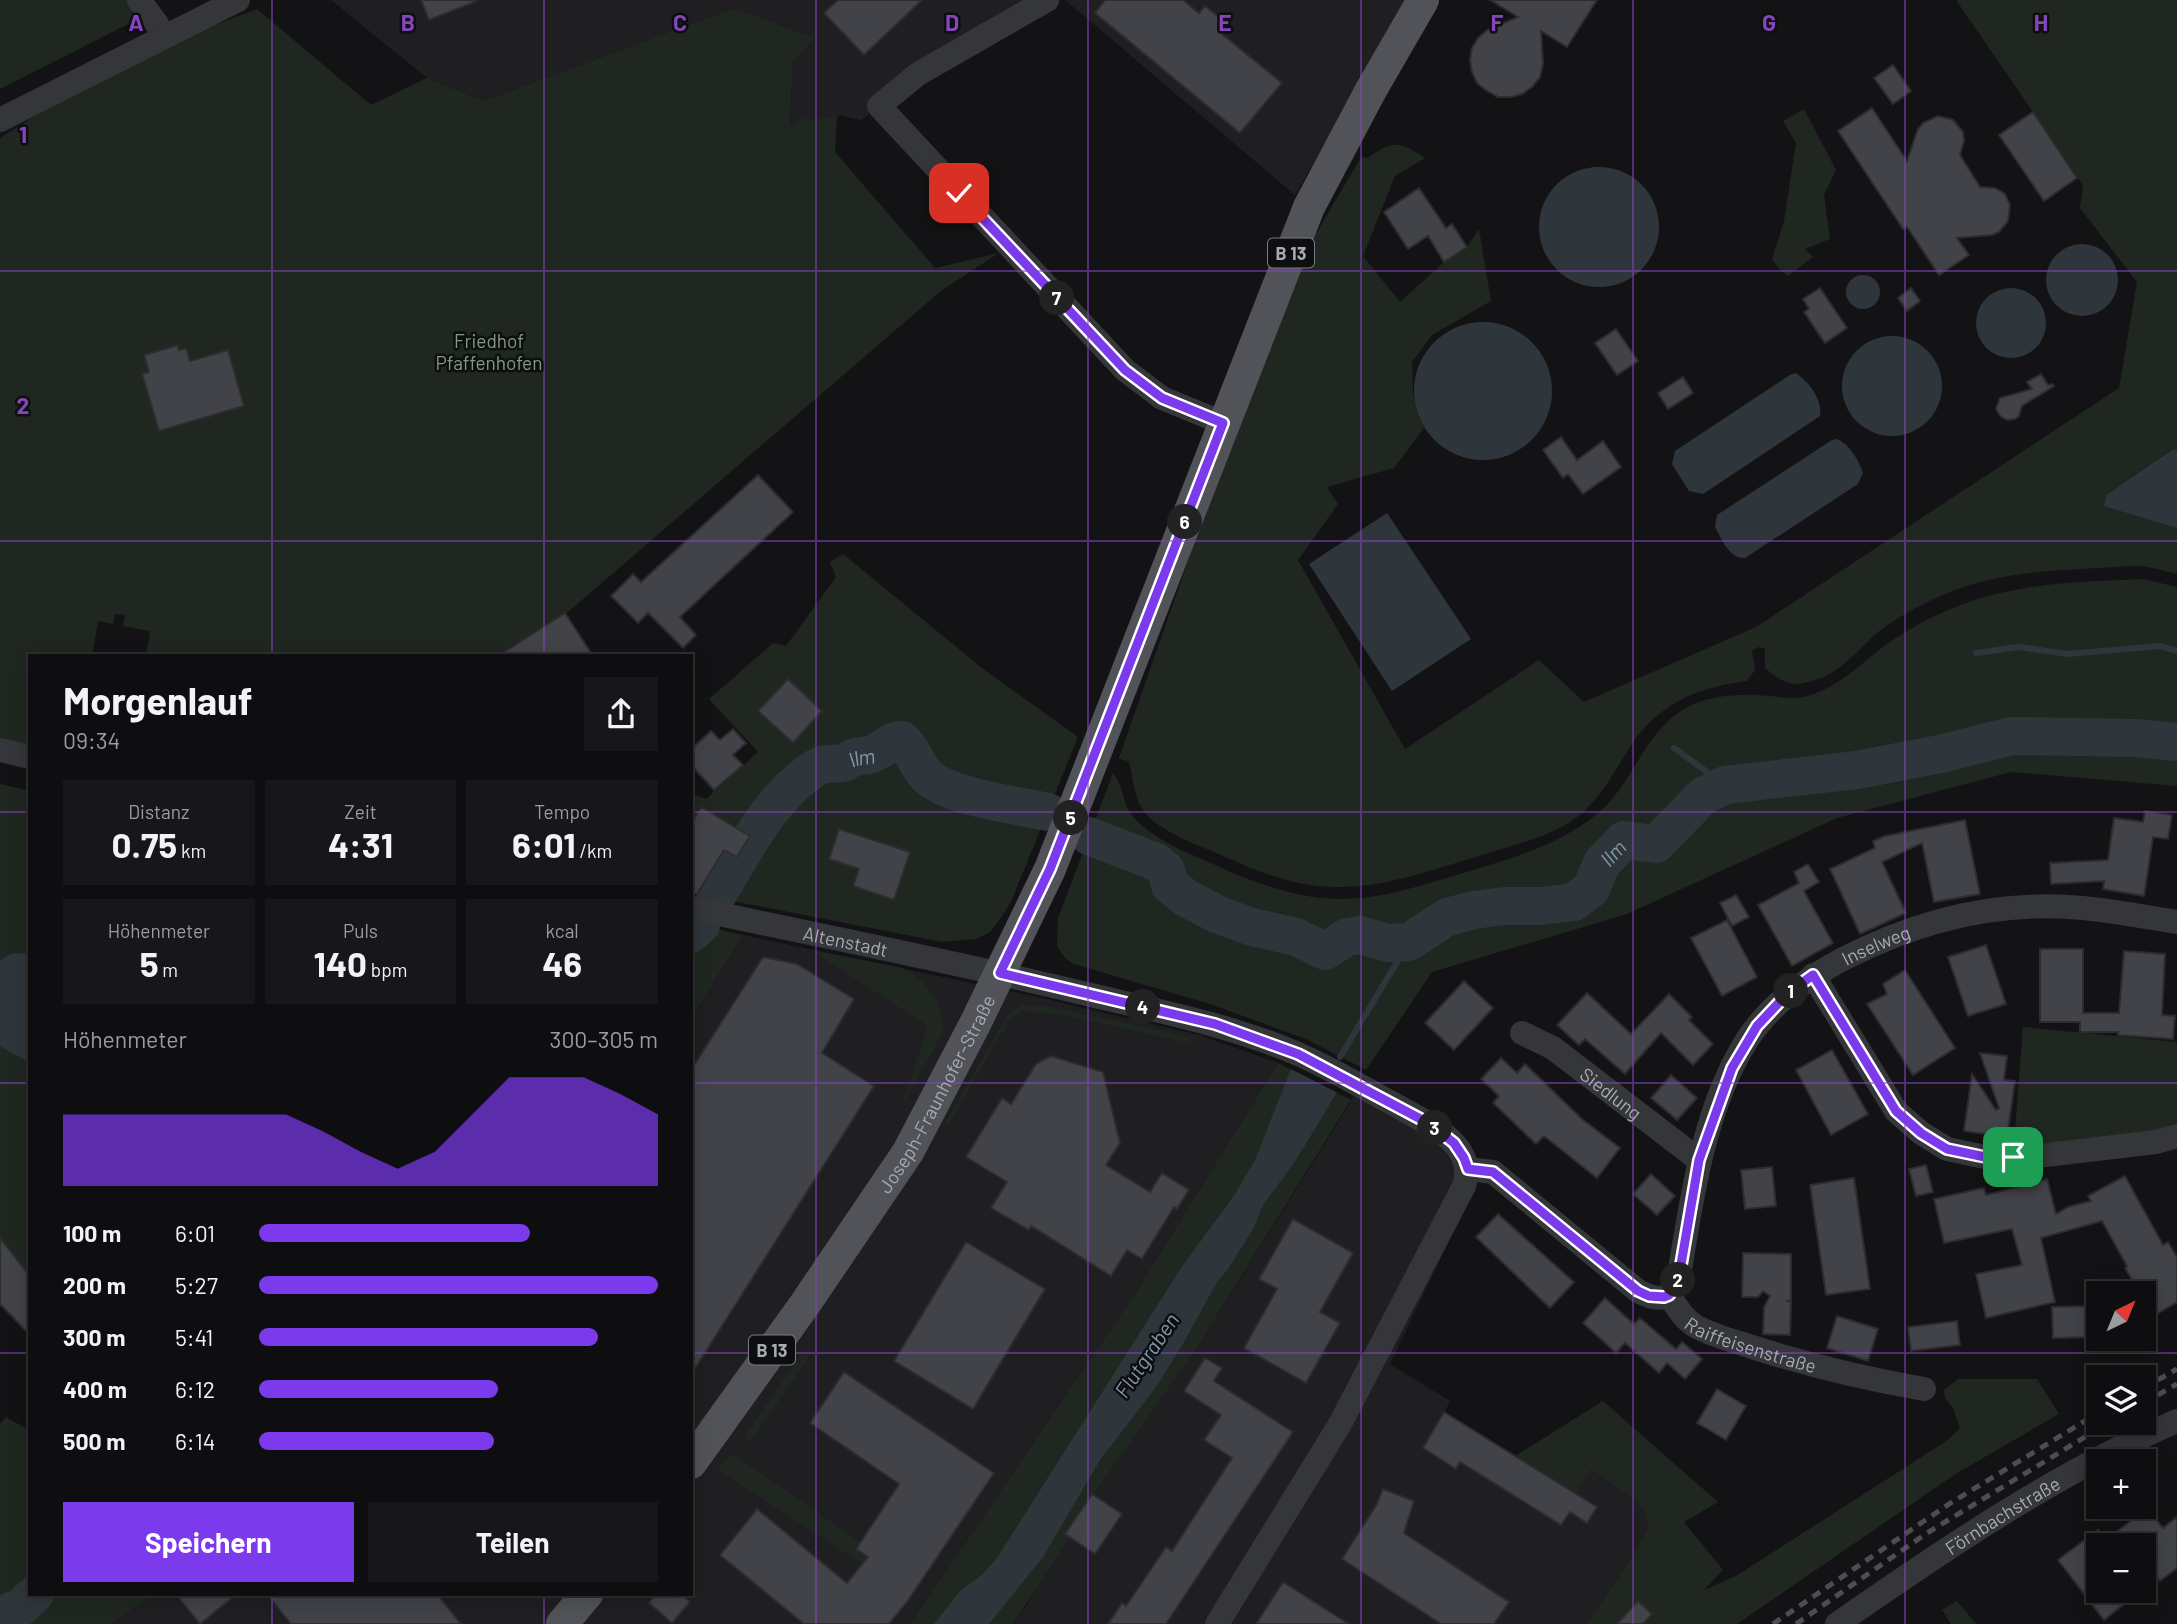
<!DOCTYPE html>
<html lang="de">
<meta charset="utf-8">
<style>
:root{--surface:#0e0e10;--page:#171719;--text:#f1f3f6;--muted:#9b9c9f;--line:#2e2e30;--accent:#7c3aed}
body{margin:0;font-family:Barlow,sans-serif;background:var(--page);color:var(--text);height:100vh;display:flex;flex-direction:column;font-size:26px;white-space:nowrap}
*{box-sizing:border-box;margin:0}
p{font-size:23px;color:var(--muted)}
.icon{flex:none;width:38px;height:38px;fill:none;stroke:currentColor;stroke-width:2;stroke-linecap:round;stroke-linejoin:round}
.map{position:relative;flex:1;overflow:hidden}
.drawer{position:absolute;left:28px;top:654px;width:665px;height:942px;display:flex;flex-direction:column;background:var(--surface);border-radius:0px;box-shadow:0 4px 18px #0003,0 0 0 2px var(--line)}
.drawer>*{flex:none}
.needle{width:46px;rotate:43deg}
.buttons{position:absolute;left:2086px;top:1281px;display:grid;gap:14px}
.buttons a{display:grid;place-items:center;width:70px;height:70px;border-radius:0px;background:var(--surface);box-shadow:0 4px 18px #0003,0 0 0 2px var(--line);font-size:35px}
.pin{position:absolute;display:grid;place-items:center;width:60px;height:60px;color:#fff;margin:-30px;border-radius:14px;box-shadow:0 4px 10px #0006}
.km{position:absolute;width:35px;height:35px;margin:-18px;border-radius:50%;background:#222;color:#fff;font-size:19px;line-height:35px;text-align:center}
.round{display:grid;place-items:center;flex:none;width:74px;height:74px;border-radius:0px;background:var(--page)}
.head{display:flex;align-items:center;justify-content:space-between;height:119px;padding:0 35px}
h1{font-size:38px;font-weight:700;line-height:52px}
.metrics{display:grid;grid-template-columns:repeat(3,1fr);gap:10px;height:119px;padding:7px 35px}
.metrics div{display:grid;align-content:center;border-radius:0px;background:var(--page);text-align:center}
.metrics b{font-size:35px;font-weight:700}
.metrics small{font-size:19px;font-weight:400}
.metrics p{font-size:19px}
.chart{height:196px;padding:14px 35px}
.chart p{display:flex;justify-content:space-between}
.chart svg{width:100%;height:126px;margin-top:7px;fill:var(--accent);opacity:.7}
.button{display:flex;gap:14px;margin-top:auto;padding:14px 35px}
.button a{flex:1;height:80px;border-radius:0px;background:var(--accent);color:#fff;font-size:28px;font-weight:700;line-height:80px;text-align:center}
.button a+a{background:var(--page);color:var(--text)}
ul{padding:0 35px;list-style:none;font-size:23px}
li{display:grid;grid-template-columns:112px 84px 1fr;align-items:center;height:52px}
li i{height:18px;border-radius:9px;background:var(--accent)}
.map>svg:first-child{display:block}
.built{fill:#1f1f22}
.green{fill:#202720;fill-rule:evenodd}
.water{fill:#2e363c}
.pier{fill:#131315}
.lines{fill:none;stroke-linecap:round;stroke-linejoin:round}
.stream{stroke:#2e363c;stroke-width:6}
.river{stroke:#2e363c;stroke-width:38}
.building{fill:#424348;stroke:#2d2d30;stroke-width:2}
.minor{stroke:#353639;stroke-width:24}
.major{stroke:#515358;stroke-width:32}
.rail{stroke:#4c4e52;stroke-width:5;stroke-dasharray:9 7;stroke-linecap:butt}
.route-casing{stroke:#fff;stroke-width:14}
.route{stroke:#7c3aed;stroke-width:9}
.grid{fill:none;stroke:#8445bd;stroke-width:2;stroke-opacity:0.55}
.labels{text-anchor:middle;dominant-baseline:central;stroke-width:5;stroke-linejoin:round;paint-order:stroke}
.shield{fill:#0e0e10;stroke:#787c83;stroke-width:2}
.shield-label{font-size:18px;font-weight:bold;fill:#a6abb4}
.park-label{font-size:19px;fill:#7f9d80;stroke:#0e0e10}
.street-label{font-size:19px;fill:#a6abb4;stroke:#0e0e10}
.water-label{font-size:21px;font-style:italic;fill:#8099ab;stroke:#0e0e10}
.grid-label{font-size:23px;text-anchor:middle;font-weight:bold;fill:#8445bd;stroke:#0e0e10;stroke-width:5;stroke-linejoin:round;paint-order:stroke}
</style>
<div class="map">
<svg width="2177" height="1624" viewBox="0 0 2177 1624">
<rect width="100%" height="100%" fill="#131315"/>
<path class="built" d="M331 0H1047L918 74 861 120 837 115 790 127 793 61 816 38 734 8 484 101 427 78Z
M1065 0H1408L1295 195Z
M743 935 1024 994 1199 1035 1278 1063 1136 1292 910 1624H107L148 1594H691V1019Z
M1359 1085 1446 1136 1469 1199 1390 1364 1450 1401 1444 1413 1575 1493 1591 1468 1629 1496 1644 1511 1649 1527 1696 1624H1013L1026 1606 1065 1534 1092 1494 1198 1346 1346 1110Z"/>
<path class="green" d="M0 0H130L142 17 0 89Z
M1956 0H2177V451L2172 449 2106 495 2104 505 2177 528V574C2165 571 2152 567 2140 566 2121 566 2101 568 2082 569 2004 573 1956 581 1889 624 1864 640 1848 669 1818 679 1792 688 1786 685 1765 668V649L1759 647 1752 650 1755 670 1747 681C1695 688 1657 704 1628 750 1614 772 1602 796 1581 814 1554 837 1512 845 1479 856 1434 869 1387 887 1340 887 1302 888 1262 874 1228 858 1202 846 1151 831 1139 803 1134 791 1132 775 1129 762L1119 758 1215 484 1316 234 1361 157 1368 158C1393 140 1399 141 1425 158L1395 176 1363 256 1400 302 1444 262 1467 247 1479 229 1491 301 1432 335 1412 362 1413 394 1418 416 1424 428 1394 468 1327 487 1338 504 1298 560 1405 749 1539 660 1584 702 1756 627 2119 388 2137 282 2080 208 2083 185Z
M734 8 816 38 793 61 790 126 806 116 810 121 837 115 835 152 935 268 999 253 942 290 568 612 496 656H146L150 631 123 626 125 615 115 614 113 624 98 621 92 656H30V757L0 750V138L35 116 215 25 257 9 371 105 427 78 484 101ZM177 345 213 388 228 350 244 406 159 431 142 374 149 372 144 355Z
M1804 109 1836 170 1824 195 1830 239 1805 249 1813 257 1788 276 1781 271 1772 259 1784 221 1796 143 1783 121Z
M843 554 982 668 1078 737 1011 902 998 922 990 932 976 939 942 942 691 893V793L706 799 758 752 709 699 773 643 786 646 836 577 830 562Z
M2143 579 2177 587V786L2011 772 1837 818 1627 914 1432 972 1366 1070 1306 1039 1210 1004 1074 964 1066 959 1057 947 1058 918 1113 773C1123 785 1122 798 1129 811 1135 820 1146 830 1155 835 1172 848 1194 855 1213 864 1252 882 1294 898 1337 899 1382 900 1428 883 1470 871 1516 857 1561 844 1598 813 1634 783 1642 735 1684 709 1705 696 1735 694 1759 695 1777 696 1793 701 1811 695 1847 683 1868 655 1899 636 1981 584 2049 583 2143 579Z
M0 784 30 791V1333L0 1304Z
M691 923 743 935 691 1019Z
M811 950 903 968C927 982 945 1003 943 1032L900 1110 928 1026Z
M1022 1005 1052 1007 1190 1037 1189 1043 1064 1015 1022 1011 1007 1020 1005 1031 1000 1035 949 1124 945 1123 1008 1014Z
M2023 1027 2177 1042V1136L2013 1157Z
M1278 1063 1351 1100 1198 1346 1066 1533 1070 1537 1013 1624H910L1136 1292Z
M802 1353 809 1357 750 1442 744 1437Z
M1958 1379H2037L2059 1414 1957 1473 1737 1624H1587L1626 1567 1649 1528 1644 1511 1629 1496 1591 1469 1576 1493 1515 1456 1603 1401 1718 1502 1684 1522 1723 1570 1704 1590 1736 1576 1948 1440 1960 1428 1953 1408 1945 1398 1944 1390Z
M6 1417 30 1431V1594H153L111 1624H0V1424Z
M733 1454 860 1542 856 1549 916 1589 901 1609 861 1576 867 1567 717 1469Z
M1957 1601 1976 1624H1951L1942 1610Z"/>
<path class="water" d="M1539 227a60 60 0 1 1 120 0a60 60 0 1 1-120 0Z
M2046 280a36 36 0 1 1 72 0a36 36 0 1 1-72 0Z
M1846 292a17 17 0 1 1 34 0a17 17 0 1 1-34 0Z
M1976 323a35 35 0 1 1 70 0a35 35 0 1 1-70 0Z
M1414 391a69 69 0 1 1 138 0a69 69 0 1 1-138 0Z
M1842 386a50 50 0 1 1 100 0a50 50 0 1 1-100 0Z
M1796 373C1809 382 1823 400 1820 416L1703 494 1689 491 1672 464 1675 451 1790 375Z
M1837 439C1849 444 1859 460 1863 473L1858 484 1745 558C1730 559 1722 540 1715 527L1717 515 1832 440Z
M2173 449 2177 451V528L2104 506 2106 495Z
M1387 513 1471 639 1392 691 1309 564Z
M24 953 30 954V1063L0 1046V961L11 954Z
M1291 1069 1337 1092 1296 1160 1263 1205 1253 1229 1228 1269 1217 1282 1183 1344 1156 1387 1100 1460 1043 1557 989 1624H934L960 1591 983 1574 997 1558 1181 1268 1235 1194 1255 1160Z"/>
<path class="pier" d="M1292 1066 1339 1090 1340 1094 1291 1069Z"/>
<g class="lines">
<path class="stream" d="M1976 653 2019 647 2068 654 2160 646 2177 651
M1674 748 1725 785
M1340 1057 1409 942"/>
<g class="river">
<path id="s1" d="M1089 836 1156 862 1166 870 1170 885 1186 898 1219 915 1252 927 1296 937 1325 951 1347 937 1360 935 1388 943 1409 942 1447 917 1474 910 1505 906H1542L1574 902 1591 889 1602 863 1624 840 1656 844 1703 796 1725 785 1857 770 1945 753 2011 736 2136 738 2177 742"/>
<path id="s2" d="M715 899C744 852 769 797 817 767 825 762 834 765 843 763 847 762 849 759 853 758 858 756 863 756 869 755 882 752 889 740 902 740 914 751 916 765 927 776 948 797 1017 805 1048 812"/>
<path d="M691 934 701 925"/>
<path d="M0 1616 21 1607 35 1594"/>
</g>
</g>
<path class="building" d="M421 0H477V1L429 20Z
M838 0H922L864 55 824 13Z
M1105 0H1183L1199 13 1205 6 1229 25 1222 34 1282 83 1240 133 1095 13Z
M1490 0H1597L1567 47 1541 31 1543 64 1540 77 1532 87 1522 94 1511 97H1498L1487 91 1477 83 1472 72 1470 60 1472 48 1478 38 1487 30 1518 17Z
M1893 65 1911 91 1893 104 1874 78Z
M1872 108 1907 161 1918 129 1923 123 1938 116 1953 120 1963 132 1964 141 1960 155 1980 187 1995 188 2005 194 2010 205 2008 221 1999 232 1992 235 1957 238 1969 255 1939 275 1907 227 1903 229 1838 131Z
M2033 112 2077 178 2044 201 1999 135Z
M1419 188 1446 228 1452 224 1467 247 1444 262 1428 236 1408 249 1384 212Z
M1820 288 1847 328 1825 343 1804 312 1809 309 1803 299Z
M1911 288 1920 301 1907 311 1898 298Z
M1616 329 1638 361 1617 375 1595 343Z
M178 345 179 350 186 348 190 361 228 350 244 406 159 431 142 374 149 372 144 355Z
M2041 374 2048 385 2052 384 2054 386 2022 406 2019 416 2015 419 2007 420 2000 416 1996 409 2000 398 2032 389 2027 382Z
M1683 377 1693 393 1668 409 1658 393Z
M1561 437 1577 460 1603 441 1621 467 1583 494 1568 474 1563 478 1543 450Z
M758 475 793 512 680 617 696 635 683 648 648 613 638 623 611 596 633 574 641 582Z
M565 613 593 656H498Z
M788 679 822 711 793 743 758 711Z
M733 729 746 743 733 755 743 765 714 790 691 765V749L711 731 720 740Z
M701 807 750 836 737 857 724 850 697 894H691V823Z
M2145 811 2172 815 2168 839 2153 837 2144 896 2103 889 2104 881 2051 884 2050 863 2108 860 2114 818 2143 822Z
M1965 820 1980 894 1934 902 1922 843 1882 862 1906 913 1860 934 1830 869 1875 848 1873 841 1885 836Z
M839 829 910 852 894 900 853 886 859 869 829 859Z
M1808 864 1819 882 1804 891 1833 943 1792 966 1758 905 1799 883 1794 872Z
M1736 895 1749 917 1732 926 1720 903Z
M1727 920 1757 977 1722 996 1691 938Z
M1986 945 2006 1004 1968 1016 1948 957Z
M2040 949H2083V1013H2119L2124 951 2165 954 2162 1015 2175 1016 2173 1039 2118 1035V1032H2080V1022H2040Z
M763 957 797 964 854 999 822 1053 874 1086 691 1375V1070Z
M1905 970 1955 1048 1913 1075 1867 1004 1887 994 1883 984Z
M1464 981 1493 1008 1454 1050 1425 1023Z
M1587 993 1631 1034 1669 994 1692 1017 1689 1020 1713 1044 1693 1065 1661 1033 1625 1074 1585 1039 1579 1045 1557 1025Z
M1832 1050 1868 1114 1831 1135 1796 1070Z
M1980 1053 2007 1056 2004 1080 2015 1081 2007 1137 1964 1131 1972 1074 1996 1110 1999 1108Z
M1051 1056 1103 1072 1120 1143 1106 1165 1150 1192 1162 1173 1189 1190 1177 1209 1174 1207 1142 1259 1127 1250 1111 1276 1031 1226 1029 1230 991 1208 1007 1182 966 1157 1002 1098 1011 1104 1036 1064Z
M1501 1058 1517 1073 1525 1064 1582 1119 1620 1148 1597 1178 1544 1136 1536 1144 1493 1103 1499 1096 1481 1079Z
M1671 1075 1697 1098 1677 1120 1651 1098Z
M1926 1165 1933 1192 1916 1196 1909 1169Z
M1772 1167 1776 1206 1745 1209 1741 1170Z
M1651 1174 1675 1196 1657 1215 1633 1194Z
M2125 1176 2163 1245 2168 1242 2177 1257V1302L2153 1316 2144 1300V1293H2140L2125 1268 2127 1266 2102 1221 2041 1238 2055 1302 1986 1318 1976 1274 2022 1265 2012 1229 1944 1243 1934 1199 1984 1188 1986 1195 2047 1179 2056 1214 2068 1207 2091 1201 2088 1196Z
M1854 1178 1870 1289 1826 1295 1810 1185Z
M1498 1214 1574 1282 1550 1308 1476 1237Z
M1293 1219 1353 1253 1320 1312 1340 1323 1306 1383 1244 1348 1277 1289 1259 1279Z
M0 1238 30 1276V1335L0 1304Z
M966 1242 1045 1289 973 1409 894 1361Z
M1743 1253 1791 1254V1300L1788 1301 1791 1302 1790 1335 1763 1334 1764 1307 1770 1296 1763 1291 1758 1297H1742Z
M1605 1298 1634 1324 1640 1318 1676 1349 1682 1342 1702 1359 1685 1379 1667 1363 1659 1373 1625 1343 1616 1353 1583 1323Z
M2098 1306V1337L2053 1338 2052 1307Z
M1837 1316 1878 1329 1868 1361 1827 1348Z
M1957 1321 1960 1345 1911 1351 1908 1327Z
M1205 1358 1222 1368 1214 1381 1293 1432 1166 1624H1108L1122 1603 1126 1606 1166 1547 1172 1551 1232 1458 1204 1440 1221 1415 1184 1391Z
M844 1372 994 1473 907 1602 889 1624H804L720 1555 757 1509 847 1583 868 1557 856 1549 899 1484 810 1423Z
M1717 1389 1746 1406 1726 1440 1697 1423Z
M1444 1412 1597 1507 1587 1523 1570 1512 1561 1525 1460 1462 1456 1469 1423 1448Z
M1383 1489 1414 1501 1404 1533 1509 1602 1494 1624H1441L1342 1559 1377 1504Z
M1092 1494 1122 1514 1095 1554 1065 1534Z
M2147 1508 2163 1528 2177 1517V1568L2160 1581 2158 1578 2144 1589V1545H2100Z
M2098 1530V1591H2141L2104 1620 2058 1560Z
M1283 1582 1349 1624H1256Z
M176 1594H237L200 1624Z
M267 1594H437L461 1624H291Z
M656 1594H681L690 1602 672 1623 649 1603Z
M1638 1601 1652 1614 1643 1624H1617Z"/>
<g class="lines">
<g class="minor">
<path d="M139 0 157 24 163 37"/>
<path d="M1047 0 918 74 879 106 1125 370 1162 398 1223 423"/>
<path d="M0 120 238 0"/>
<path d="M0 750 30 757"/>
<path id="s3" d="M691 908C826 937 961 963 1095 996 1163 1012 1233 1026 1298 1054 1332 1069 1364 1088 1397 1106 1427 1123 1478 1144 1464 1186L1340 1424 1217 1624"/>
<path d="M1813 975 1896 1111 1921 1133 1947 1149 1990 1158 2030 1157 2156 1142 2177 1136"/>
<path id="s4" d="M1522 1033 1553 1048 1699 1160"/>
<path d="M1468 1169 1493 1172 1638 1291C1648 1296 1658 1301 1669 1295"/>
<path id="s5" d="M1669 1295 1678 1282C1691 1203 1703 1109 1747 1040 1771 1003 1806 979 1843 959 1917 921 1999 900 2083 908 2114 911 2146 917 2177 922"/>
<path id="s6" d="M1669 1295C1677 1307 1684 1320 1697 1327 1714 1336 1734 1341 1752 1347 1808 1365 1866 1379 1924 1389"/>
<path id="s7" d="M1837 1624C1945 1549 2056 1473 2177 1421"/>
</g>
<g class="major">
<path id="s8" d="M691 1463 805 1304 908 1152 976 1022 1050 869 1309 207 1371 90 1423 0"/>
<path d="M562 1624 587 1594"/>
</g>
<path class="rail" d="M2144 1388 2177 1369
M2144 1403 2177 1384
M1773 1624 1949 1504 2098 1413
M1796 1624 1927 1533 2108 1423"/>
</g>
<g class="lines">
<defs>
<path id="route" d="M959 193 1125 370 1162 398 1223 423 1050 869 1000 973 1215 1024 1298 1054 1430 1124 1454 1143 1464 1158 1468 1169 1493 1172 1638 1291 1649 1296 1664 1297 1669 1295 1678 1282 1699 1160 1732 1068 1757 1026 1788 993 1813 975 1896 1111 1921 1133 1947 1149 1990 1158 2013 1157"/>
</defs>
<use href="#route" class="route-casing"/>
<use href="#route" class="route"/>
</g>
<path class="grid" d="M272 0V656M544 0V656M816 0V1624M1088 0V1624M1361 0V1624M1633 0V1624M1905 0V1624M0 271H2177M0 541H2177M0 812H30M691 812H2177M0 1083H30M691 1083H2177M0 1353H30M691 1353H2177M272 1594V1624M544 1594V1624"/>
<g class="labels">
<g class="shield">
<rect x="1268" y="238.5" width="46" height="29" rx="5"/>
<rect x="749" y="1335.5" width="46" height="29" rx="5"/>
</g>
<g class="shield-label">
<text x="1291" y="253">B 13</text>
<text x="772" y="1350">B 13</text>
</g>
<g class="park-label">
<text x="489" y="340">Friedhof<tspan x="489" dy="22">Pfaffenhofen</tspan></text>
</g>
<g class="street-label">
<text stroke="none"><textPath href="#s3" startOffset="158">Altenstadt</textPath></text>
<text stroke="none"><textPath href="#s5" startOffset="432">Inselweg</textPath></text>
<text stroke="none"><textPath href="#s8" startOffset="444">Joseph-Fraunhofer-Straße</textPath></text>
<text stroke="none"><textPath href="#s4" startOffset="108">Siedlung</textPath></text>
<text stroke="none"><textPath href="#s6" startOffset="100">Raiffeisenstraße</textPath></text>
<text stroke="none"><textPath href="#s7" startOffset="198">Förnbachstraße</textPath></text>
</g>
<g class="water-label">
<text stroke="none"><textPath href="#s2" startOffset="215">Ilm</textPath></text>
<text stroke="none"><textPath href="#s1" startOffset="598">Ilm</textPath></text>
<text transform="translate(1146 1355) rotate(-56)">Flutgraben</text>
</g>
</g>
<g class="grid-label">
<text x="136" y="31">A</text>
<text x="408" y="31">B</text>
<text x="680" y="31">C</text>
<text x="952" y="31">D</text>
<text x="1225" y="31">E</text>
<text x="1497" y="31">F</text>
<text x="1769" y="31">G</text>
<text x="2041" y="31">H</text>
<text x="23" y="143">1</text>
<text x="23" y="414">2</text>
</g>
</svg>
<div class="buttons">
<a><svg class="needle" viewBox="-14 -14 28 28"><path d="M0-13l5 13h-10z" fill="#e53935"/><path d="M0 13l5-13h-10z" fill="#9b9c9f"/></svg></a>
<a><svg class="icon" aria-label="layers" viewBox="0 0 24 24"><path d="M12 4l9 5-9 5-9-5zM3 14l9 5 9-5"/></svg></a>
<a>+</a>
<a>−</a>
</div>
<div class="pin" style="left:2013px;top:1157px;background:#1e9e55"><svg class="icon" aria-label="arrive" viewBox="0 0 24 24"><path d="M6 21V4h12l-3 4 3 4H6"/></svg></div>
<div class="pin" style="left:959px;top:193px;background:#d93025"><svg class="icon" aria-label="check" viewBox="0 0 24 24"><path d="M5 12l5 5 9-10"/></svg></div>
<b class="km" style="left:1791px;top:991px">1</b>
<b class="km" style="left:1678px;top:1280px">2</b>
<b class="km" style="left:1435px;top:1128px">3</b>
<b class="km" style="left:1143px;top:1007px">4</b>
<b class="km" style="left:1071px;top:818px">5</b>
<b class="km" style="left:1185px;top:522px">6</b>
<b class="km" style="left:1057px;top:298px">7</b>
<section class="drawer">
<div class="head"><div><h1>Morgenlauf</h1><p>09:34</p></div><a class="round"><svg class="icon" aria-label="share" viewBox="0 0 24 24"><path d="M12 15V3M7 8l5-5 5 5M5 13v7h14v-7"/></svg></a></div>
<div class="metrics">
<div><p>Distanz</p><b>0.75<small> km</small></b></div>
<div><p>Zeit</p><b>4:31</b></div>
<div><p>Tempo</p><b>6:01<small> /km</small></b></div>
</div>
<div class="metrics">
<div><p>Höhenmeter</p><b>5<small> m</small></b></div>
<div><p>Puls</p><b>140<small> bpm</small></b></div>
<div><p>kcal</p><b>46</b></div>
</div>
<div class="chart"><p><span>Höhenmeter</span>300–305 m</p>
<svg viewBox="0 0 160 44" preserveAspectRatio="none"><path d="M0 44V19L10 19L20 19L30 19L40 19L50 19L60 19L70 25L80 32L90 38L100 32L110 19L120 6L130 6L140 6L150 12L160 19V44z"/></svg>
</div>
<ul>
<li><b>100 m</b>6:01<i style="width:68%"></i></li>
<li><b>200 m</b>5:27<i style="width:100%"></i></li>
<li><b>300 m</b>5:41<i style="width:85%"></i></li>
<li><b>400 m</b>6:12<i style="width:60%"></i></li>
<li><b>500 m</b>6:14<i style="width:59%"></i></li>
</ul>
<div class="button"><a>Speichern</a><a>Teilen</a></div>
</section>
</div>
